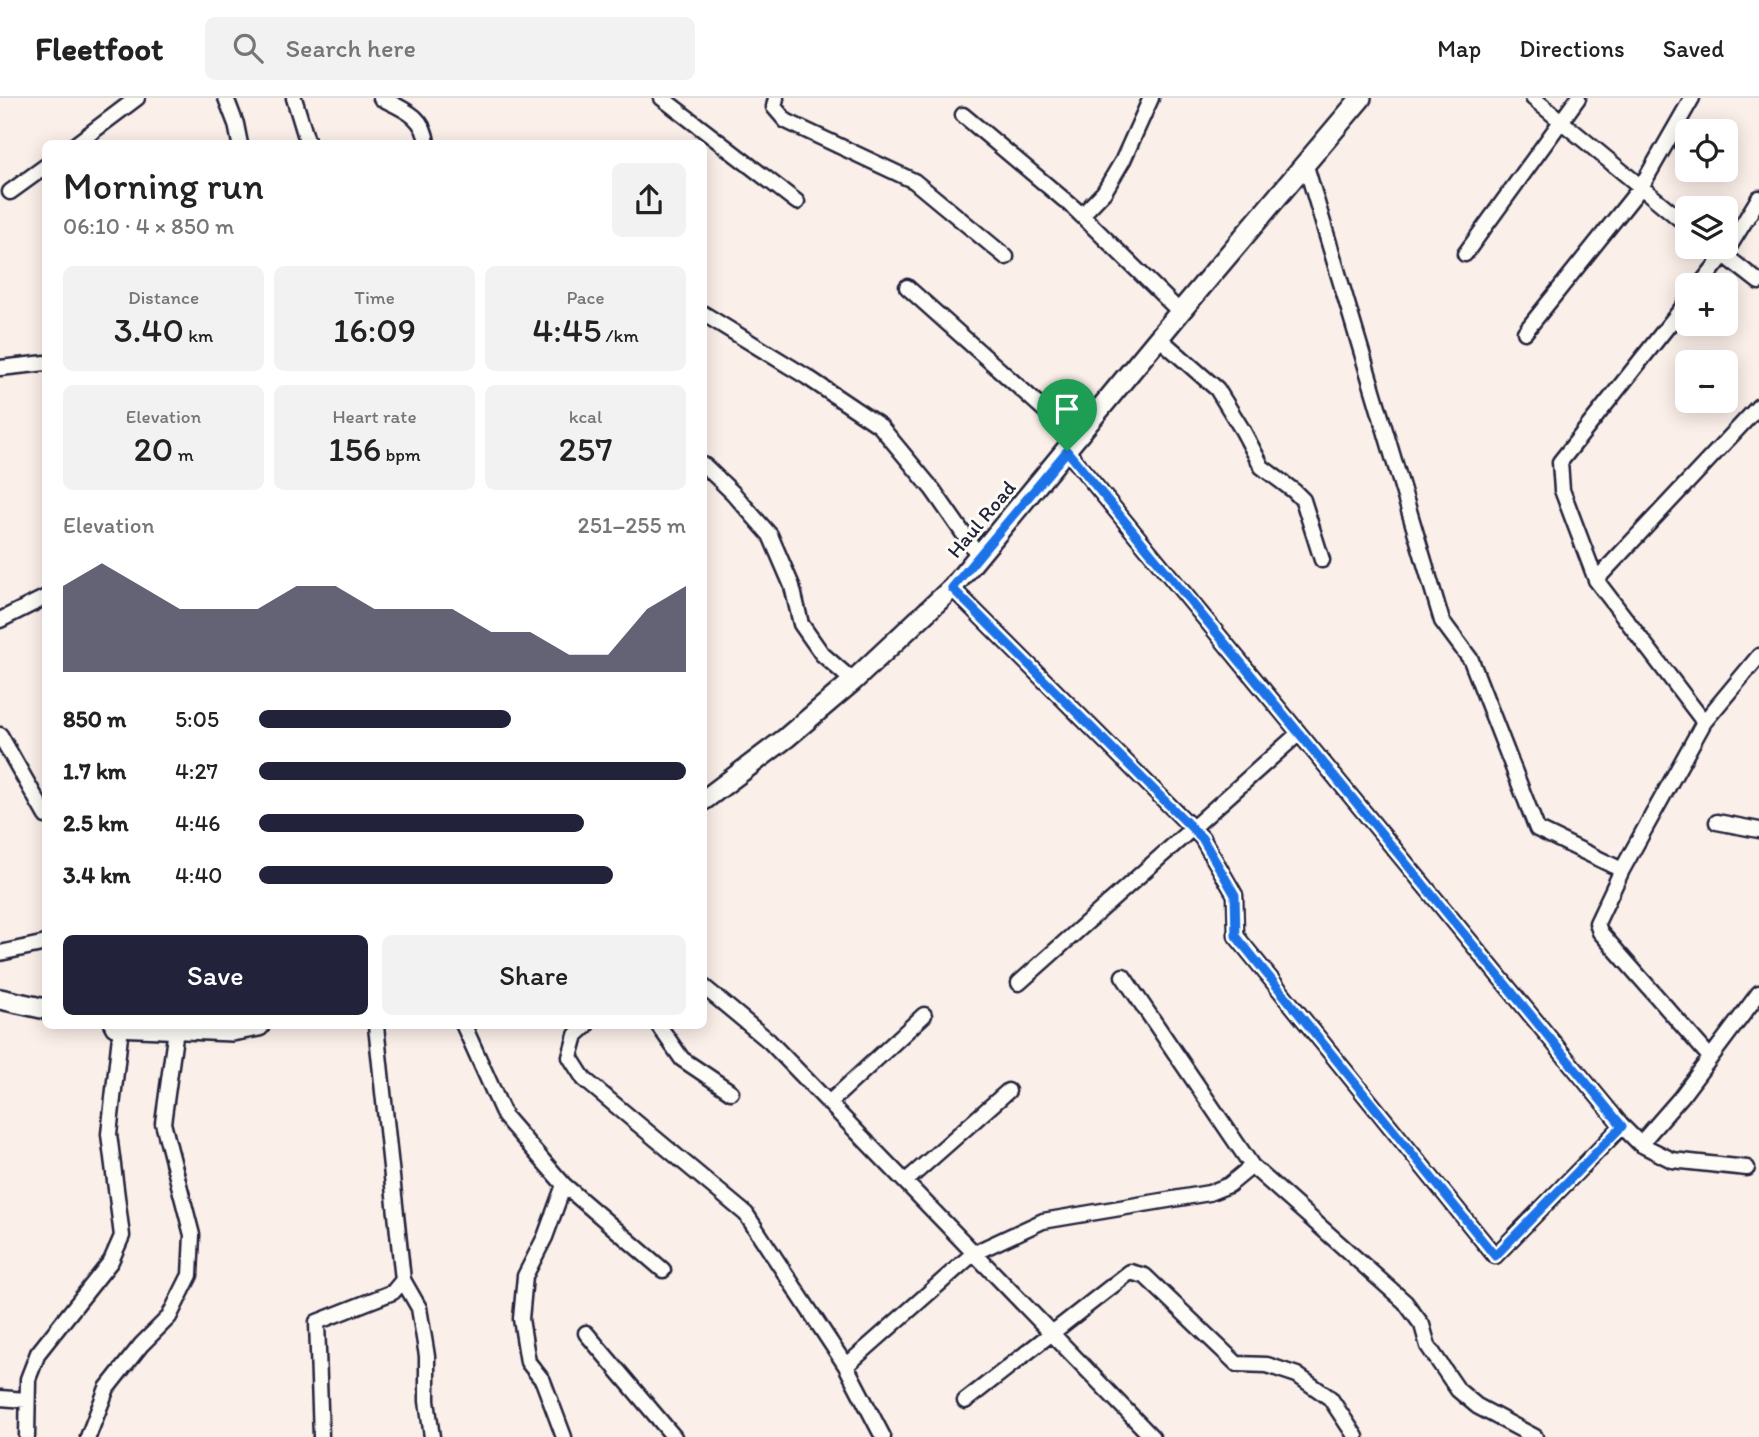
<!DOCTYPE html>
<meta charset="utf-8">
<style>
:root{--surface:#fff;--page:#f2f2f2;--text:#222;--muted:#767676;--line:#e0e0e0;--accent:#22223b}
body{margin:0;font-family:Itim,sans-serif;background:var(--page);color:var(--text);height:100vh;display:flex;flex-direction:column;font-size:26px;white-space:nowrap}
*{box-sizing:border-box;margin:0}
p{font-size:23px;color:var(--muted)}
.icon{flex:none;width:38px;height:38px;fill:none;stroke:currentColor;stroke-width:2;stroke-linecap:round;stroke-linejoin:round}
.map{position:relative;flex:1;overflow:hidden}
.side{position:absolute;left:42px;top:42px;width:665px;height:889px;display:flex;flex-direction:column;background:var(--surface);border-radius:10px;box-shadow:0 4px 18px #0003}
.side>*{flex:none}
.fabs{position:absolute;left:1675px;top:21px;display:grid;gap:14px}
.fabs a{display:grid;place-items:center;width:63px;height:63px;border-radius:10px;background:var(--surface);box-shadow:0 4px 18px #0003;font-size:35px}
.pin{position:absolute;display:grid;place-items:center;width:60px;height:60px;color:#fff;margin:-72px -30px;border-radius:50% 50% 50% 0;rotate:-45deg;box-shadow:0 0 7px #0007}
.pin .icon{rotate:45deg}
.round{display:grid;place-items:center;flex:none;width:74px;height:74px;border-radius:10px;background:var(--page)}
.summary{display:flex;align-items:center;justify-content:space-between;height:119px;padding:0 21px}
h1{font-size:38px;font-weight:600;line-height:52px}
.figures{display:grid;grid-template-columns:repeat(3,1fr);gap:10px;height:119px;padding:7px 21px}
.figures div{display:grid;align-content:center;border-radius:10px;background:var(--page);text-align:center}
.figures b{font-size:35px;font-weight:600}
.figures small{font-size:19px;font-weight:400}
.figures p{font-size:19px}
.chart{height:196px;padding:14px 21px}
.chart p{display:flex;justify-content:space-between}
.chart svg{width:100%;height:126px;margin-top:7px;fill:var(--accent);opacity:.7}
.cta{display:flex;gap:14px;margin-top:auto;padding:14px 21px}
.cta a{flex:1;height:80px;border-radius:10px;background:var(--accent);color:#fff;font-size:28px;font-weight:600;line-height:80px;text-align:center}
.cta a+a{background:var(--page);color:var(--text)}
ul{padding:0 21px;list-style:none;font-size:23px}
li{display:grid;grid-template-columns:112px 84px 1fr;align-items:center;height:52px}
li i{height:18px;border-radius:9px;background:var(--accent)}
header{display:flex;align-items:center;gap:42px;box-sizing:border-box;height:98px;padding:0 35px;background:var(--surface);border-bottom:2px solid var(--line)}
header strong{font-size:33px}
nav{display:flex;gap:38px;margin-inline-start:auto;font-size:24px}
.search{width:490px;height:63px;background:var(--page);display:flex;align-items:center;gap:18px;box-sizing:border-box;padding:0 24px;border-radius:10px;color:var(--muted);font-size:26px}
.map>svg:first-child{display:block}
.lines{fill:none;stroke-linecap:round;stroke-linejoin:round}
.minor-casing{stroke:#22223b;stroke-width:19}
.secondary-casing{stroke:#22223b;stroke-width:24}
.minor{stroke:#fdfcf7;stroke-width:14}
.secondary{stroke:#fdfcf7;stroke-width:19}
.route-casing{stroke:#fff;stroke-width:14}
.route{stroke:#1a73e8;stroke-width:9}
.labels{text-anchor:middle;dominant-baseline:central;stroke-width:6;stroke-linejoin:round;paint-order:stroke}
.street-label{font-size:21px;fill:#22223b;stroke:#fdfcf7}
</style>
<header>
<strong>Fleetfoot</strong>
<div class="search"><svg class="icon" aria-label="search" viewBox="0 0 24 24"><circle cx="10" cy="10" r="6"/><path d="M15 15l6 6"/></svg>Search here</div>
<nav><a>Map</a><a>Directions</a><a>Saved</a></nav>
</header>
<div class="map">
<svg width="1759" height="1339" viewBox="0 0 1759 1339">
<rect width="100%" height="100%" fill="#fbefe9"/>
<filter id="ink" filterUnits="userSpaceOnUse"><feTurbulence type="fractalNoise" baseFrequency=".0143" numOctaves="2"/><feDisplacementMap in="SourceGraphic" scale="14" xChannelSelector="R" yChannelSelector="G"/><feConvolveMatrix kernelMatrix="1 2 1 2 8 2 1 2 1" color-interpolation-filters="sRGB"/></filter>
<g filter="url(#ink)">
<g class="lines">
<defs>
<path id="minor" d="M226 0 236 26 240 46
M294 0 308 46
M381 0C403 11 425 18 427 46
M662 0 797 104
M776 0 774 9 786 23 914 83 1006 159
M1533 0 1687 127
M963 17 1074 110 1180 214
M76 46 137 0
M1306 68 1442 523 1471 562 1537 731 1622 772
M10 94 46 68
M1082 117 1104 94 1123 62 1151 0
M1714 149 1759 184
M1465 156 1578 0
M1700 187 1724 157 1759 100
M907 189 1077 341
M1687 204 1560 364 1562 392 1596 482 1704 624
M704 216 807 279 880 328 933 392 979 458
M1525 234 1641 89 1692 0
M1159 240 1217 291 1243 333 1262 369 1294 393 1303 402 1322 462
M0 270 46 265
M1067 353 1622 1028 1640 1046 1672 1062 1747 1070
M704 367 733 395 770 437 792 488 801 526 822 556 853 583
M1596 482 1759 308
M952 490 1202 740 1235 797 1236 838 1495 1158 1622 1028
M0 522 46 499
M0 637 46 718
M1717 724 1759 732
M0 855 46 845
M1123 878 1252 1068 1405 1204 1422 1227 1428 1248 1458 1292 1477 1308 1535 1339
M1019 885 1299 635
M704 889 769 943 1152 1339
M464 928 505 1019 564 1087 663 1172
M586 928 576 937 570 959 584 981 746 1116 846 1268 883 1339
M659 928 682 961 731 994
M1709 958 1600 834 1597 825 1622 772 1704 624 1759 558
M830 1004 924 917
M1640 1046 1681 999 1759 895
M906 1083 1008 993
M564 1087 545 1139 525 1178 521 1221 528 1264 543 1283 564 1339
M403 1182 419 1210 427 1258V1303L432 1339
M586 1235 674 1339
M846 1268 974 1155 1043 1123 1209 1095 1229 1087 1252 1068
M0 1300 26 1302
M965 1303 1130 1174 1145 1178 1237 1266 1267 1267 1297 1277 1330 1300 1356 1339
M27 1339 28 1281 38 1255 111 1163 122 1138 109 1036 121 929
M88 1339 107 1290 141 1247 169 1219 190 1177 192 1137 163 1025 176 931
M321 1339 317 1224 393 1194 403 1182 376 928"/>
<path id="secondary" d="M704 702 786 640 853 583 952 490 1180 214 1361 0
M0 901 46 911
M115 928 232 933 259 928"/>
</defs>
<use href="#minor" class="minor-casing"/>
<use href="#secondary" class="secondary-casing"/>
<use href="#minor" class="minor"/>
<use href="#secondary" class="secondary"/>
</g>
</g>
<g class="lines" filter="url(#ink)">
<defs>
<path id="route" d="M1067 353 1622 1028 1495 1158 1236 838 1235 797 1202 740 952 490Z"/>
</defs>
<use href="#route" class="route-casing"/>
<use href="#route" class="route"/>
</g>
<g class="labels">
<g class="street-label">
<text transform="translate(981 421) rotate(-50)">Haul Road</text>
</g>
</g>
</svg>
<div class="fabs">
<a><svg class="icon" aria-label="locate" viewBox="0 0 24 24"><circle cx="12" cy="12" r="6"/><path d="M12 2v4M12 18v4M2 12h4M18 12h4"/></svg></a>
<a><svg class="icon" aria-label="layers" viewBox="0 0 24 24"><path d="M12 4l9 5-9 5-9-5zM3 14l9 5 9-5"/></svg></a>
<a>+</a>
<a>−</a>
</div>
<div class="pin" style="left:1067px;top:353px;background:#1e9e55"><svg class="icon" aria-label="arrive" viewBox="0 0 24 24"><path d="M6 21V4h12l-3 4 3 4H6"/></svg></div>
<section class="side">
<div class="summary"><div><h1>Morning run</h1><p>06:10 · 4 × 850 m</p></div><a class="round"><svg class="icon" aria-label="share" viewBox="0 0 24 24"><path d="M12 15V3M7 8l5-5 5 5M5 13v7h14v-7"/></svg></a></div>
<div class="figures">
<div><p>Distance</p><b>3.40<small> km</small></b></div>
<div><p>Time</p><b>16:09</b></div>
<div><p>Pace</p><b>4:45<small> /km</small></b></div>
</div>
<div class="figures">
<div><p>Elevation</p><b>20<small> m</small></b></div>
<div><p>Heart rate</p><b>156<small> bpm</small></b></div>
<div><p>kcal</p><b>257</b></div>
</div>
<div class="chart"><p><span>Elevation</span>251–255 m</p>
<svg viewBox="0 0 160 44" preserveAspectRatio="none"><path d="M0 44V14L10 6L20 14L30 22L40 22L50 22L60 14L70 14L80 22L90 22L100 22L110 30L120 30L130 38L140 38L150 22L160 14V44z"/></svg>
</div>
<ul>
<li><b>850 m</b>5:05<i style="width:59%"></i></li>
<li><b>1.7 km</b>4:27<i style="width:100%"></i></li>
<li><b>2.5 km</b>4:46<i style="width:76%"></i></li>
<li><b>3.4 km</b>4:40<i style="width:83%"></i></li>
</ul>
<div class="cta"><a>Save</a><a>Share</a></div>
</section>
</div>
